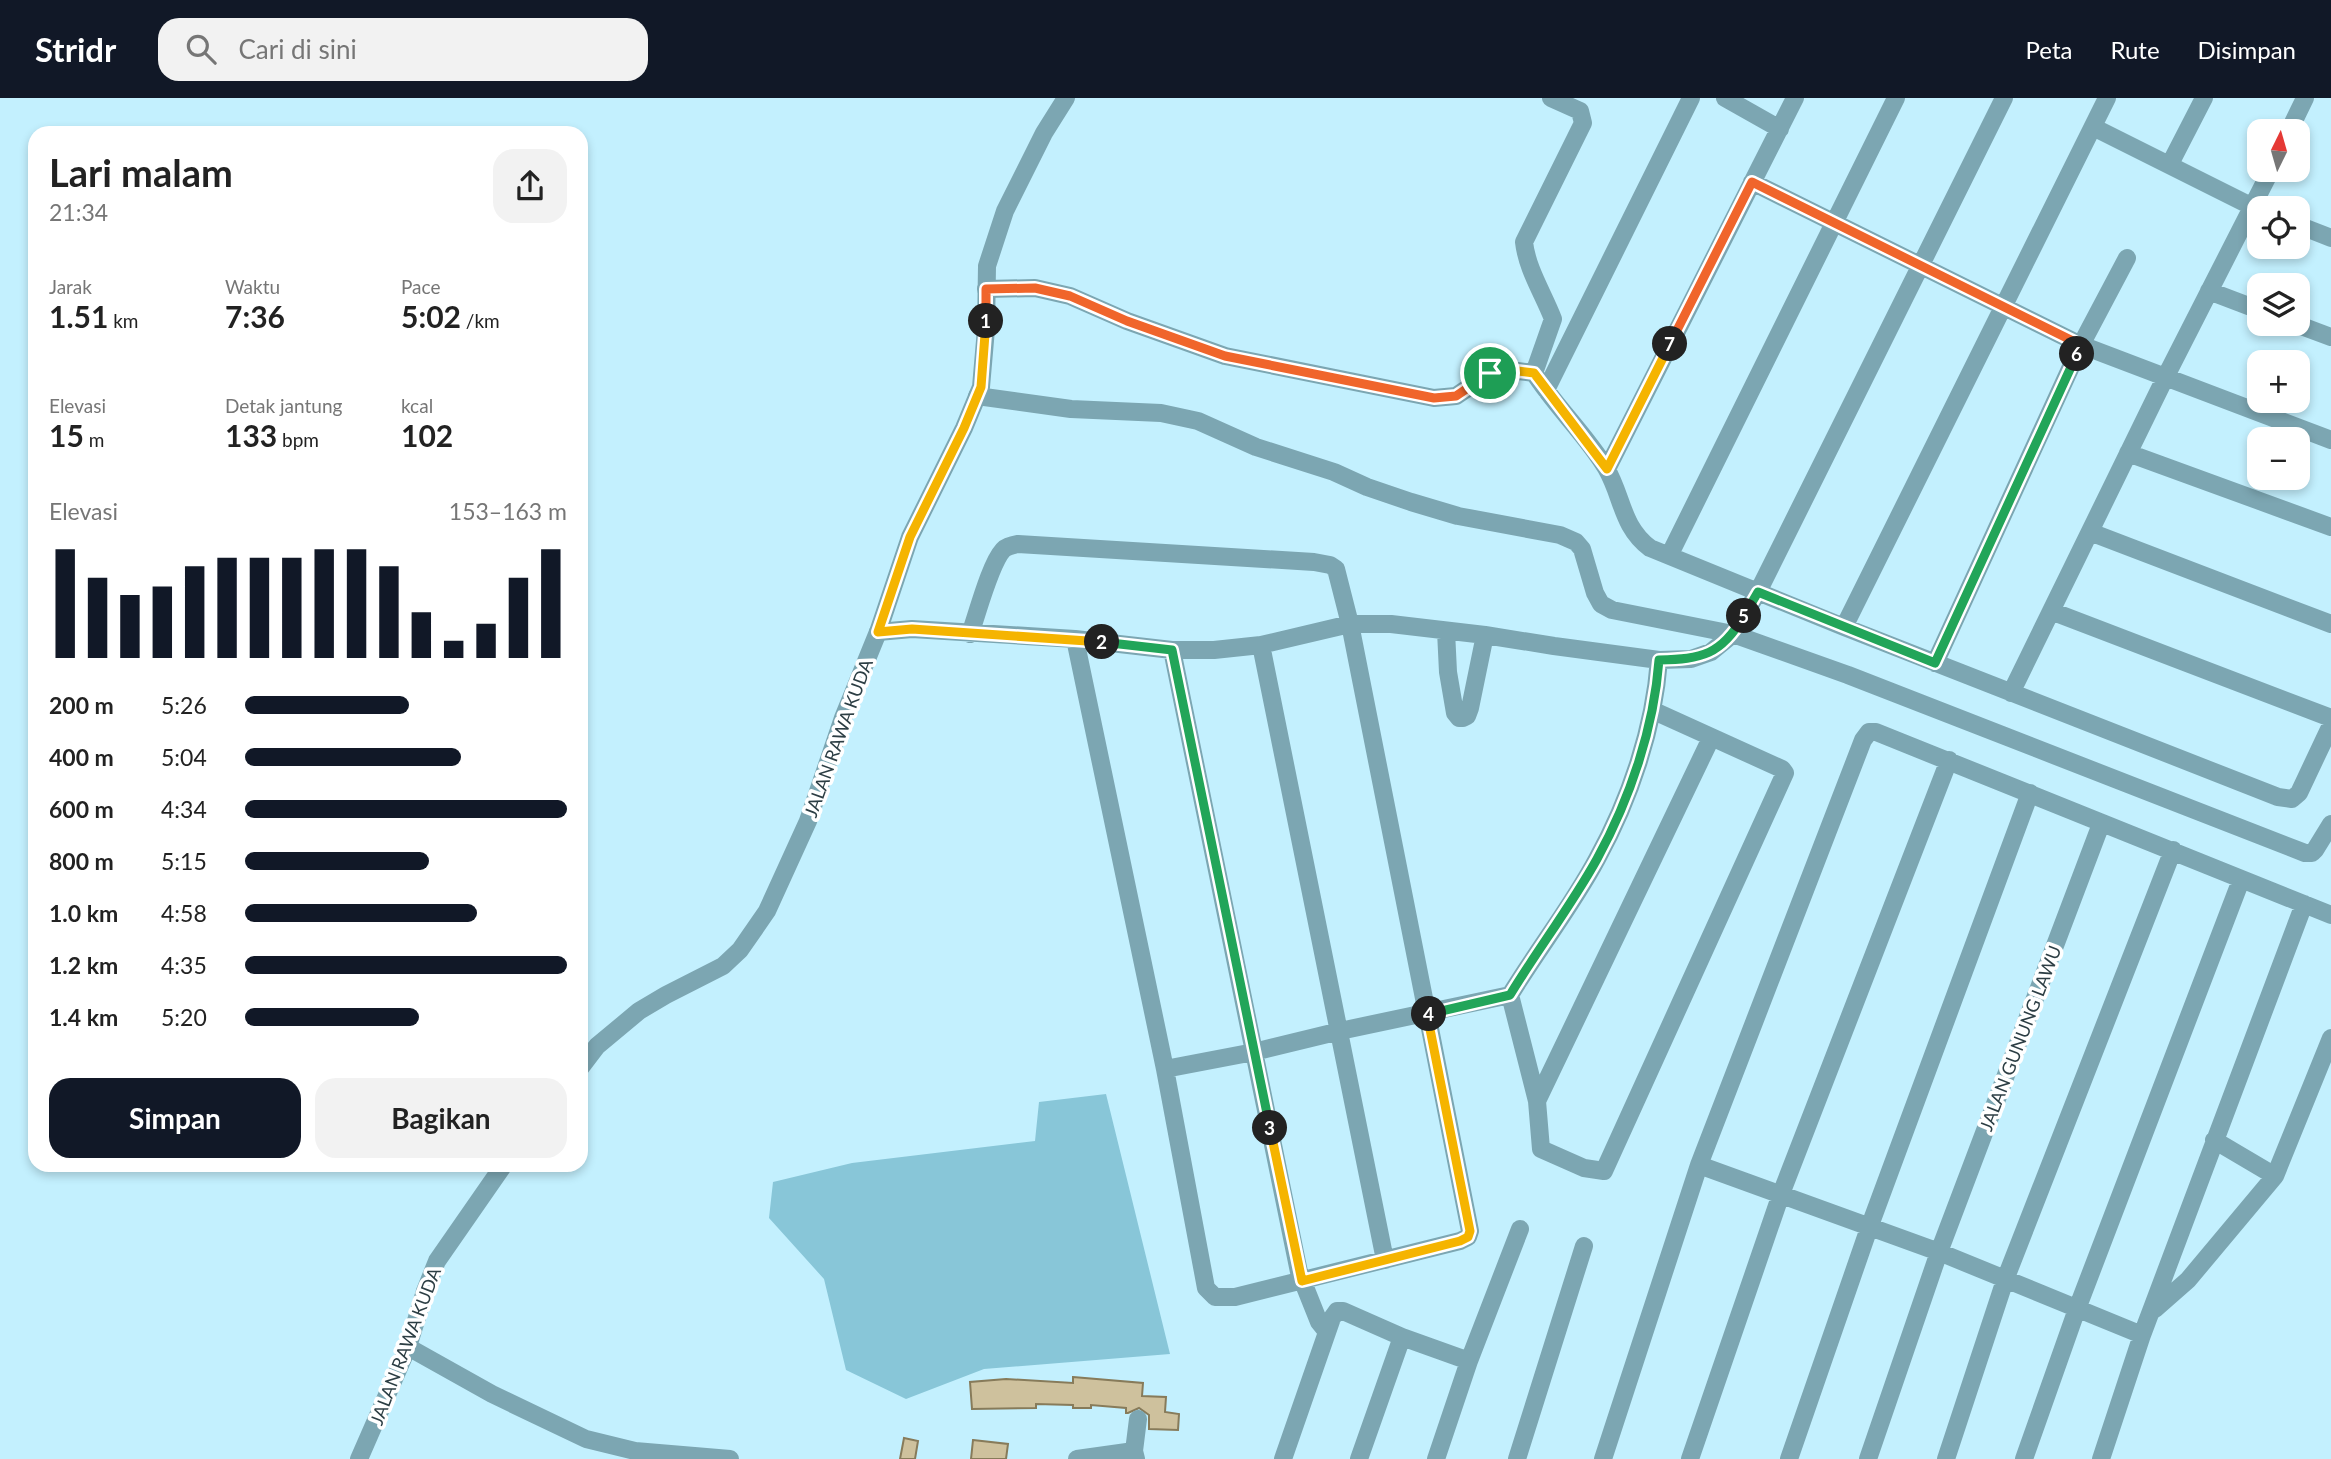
<!DOCTYPE html>
<html lang="id">
<meta charset="utf-8">
<style>
:root{--surface:#fff;--page:#f2f2f2;--text:#222;--muted:#767676;--accent:#111827}
body{margin:0;font-family:Lato,sans-serif;background:var(--page);color:var(--text);height:100vh;display:flex;flex-direction:column;font-size:26px;white-space:nowrap}
*{box-sizing:border-box;margin:0}
p{font-size:23px;color:var(--muted)}
.icon{flex:none;width:38px;height:38px;fill:none;stroke:currentColor;stroke-width:2;stroke-linecap:round;stroke-linejoin:round}
.map{position:relative;flex:1;overflow:hidden}
.sheet{position:absolute;left:28px;top:28px;width:560px;height:1046px;display:flex;flex-direction:column;background:var(--surface);border-radius:21px;box-shadow:0 4px 10px #0003}
.sheet>*{flex:none}
.needle{width:46px;rotate:5deg}
.buttons{position:absolute;left:2247px;top:21px;display:grid;gap:14px}
.buttons a{display:grid;place-items:center;width:63px;height:63px;border-radius:14px;background:var(--surface);box-shadow:0 4px 10px #0003;font-size:35px}
.pin{position:absolute;display:grid;place-items:center;width:60px;height:60px;color:#fff;margin:-30px;border:4px solid #fff;border-radius:50%;box-shadow:0 2px 7px #0007}
.km{position:absolute;width:35px;height:35px;margin:-18px;border-radius:50%;background:#222;color:#fff;font-size:19px;line-height:35px;text-align:center}
.round{display:grid;place-items:center;flex:none;width:74px;height:74px;border-radius:21px;background:var(--page)}
.overview{display:flex;align-items:center;justify-content:space-between;height:119px;padding:0 21px}
h1{font-size:38px;font-weight:700;line-height:52px}
.metrics{display:grid;grid-template-columns:repeat(3,1fr);gap:10px;height:119px;padding:7px 21px}
.metrics div{display:grid;align-content:center}
.metrics b{font-size:30px;font-weight:700}
.metrics small{font-size:19px;font-weight:400}
.metrics p{font-size:19px}
.chart{height:196px;padding:14px 21px}
.chart p{display:flex;justify-content:space-between}
.chart svg{width:100%;height:126px;margin-top:7px;stroke:var(--accent);stroke-width:6}
.button{display:flex;gap:14px;margin-top:auto;padding:14px 21px}
.button a{flex:1;height:80px;border-radius:21px;background:var(--accent);color:#fff;font-size:28px;font-weight:700;line-height:80px;text-align:center}
.button a+a{background:var(--page);color:var(--text)}
ul{padding:0 21px;list-style:none;font-size:23px}
li{display:grid;grid-template-columns:112px 84px 1fr;align-items:center;height:52px}
li i{height:18px;border-radius:9px;background:var(--accent)}
header{display:flex;align-items:center;gap:42px;box-sizing:border-box;height:98px;padding:0 35px;background:var(--accent);color:#fff}
header strong{font-size:33px}
nav{display:flex;gap:38px;margin-inline-start:auto;font-size:24px}
.search{width:490px;height:63px;background:var(--page);display:flex;align-items:center;gap:18px;box-sizing:border-box;padding:0 24px;border-radius:21px;color:var(--muted);font-size:26px}
.map>svg:first-child{display:block}
.green{fill:#88c6d8}
.building{fill:#cec19d;stroke:#877b5a;stroke-width:2}
.lines{fill:none;stroke-linecap:round;stroke-linejoin:round}
.minor{stroke:#7ca6b2;stroke-width:18}
.tertiary{stroke:#7ca6b2;stroke-width:18}
.split-1-casing{stroke:#fff;stroke-width:14}
.split-2-casing{stroke:#fff;stroke-width:14}
.split-3-casing{stroke:#fff;stroke-width:14}
.split-4-casing{stroke:#fff;stroke-width:14}
.split-5-casing{stroke:#fff;stroke-width:14}
.split-6-casing{stroke:#fff;stroke-width:14}
.split-7-casing{stroke:#fff;stroke-width:14}
.split-8-casing{stroke:#fff;stroke-width:14}
.split-1{stroke:#f0652b;stroke-width:9}
.split-2{stroke:#f5b400;stroke-width:9}
.split-3{stroke:#22a559;stroke-width:9}
.split-4{stroke:#f5b400;stroke-width:9}
.split-5{stroke:#22a559;stroke-width:9}
.split-6{stroke:#22a559;stroke-width:9}
.split-7{stroke:#f0652b;stroke-width:9}
.split-8{stroke:#f5b400;stroke-width:9}
.labels{text-anchor:middle;dominant-baseline:central;stroke-width:7;stroke-linejoin:round;paint-order:stroke}
.street-label{font-size:18px;fill:#2c3e44;stroke:#fff}
</style>
<header>
<strong>Stridr</strong>
<div class="search"><svg class="icon" aria-label="search" viewBox="0 0 24 24"><circle cx="10" cy="10" r="6"/><path d="M15 15l6 6"/></svg>Cari di sini</div>
<nav><a>Peta</a><a>Rute</a><a>Disimpan</a></nav>
</header>
<div class="map">
<svg width="2331" height="1361" viewBox="0 0 2331 1361">
<rect width="100%" height="100%" fill="#c3f0fe"/>
<path class="green" d="M1106 996 1170 1256 984 1271 906 1301 846 1272 824 1181 769 1120 773 1084 852 1065 1035 1043 1039 1004Z"/>
<path class="building" d="M1073 1279 1143 1285 1142 1298 1166 1299 1165 1314 1179 1316 1178 1332 1149 1331V1317L1139 1310 1128 1315H1126V1310L1091 1307V1310H1073V1307L1036 1306V1310L972 1311 970 1284 1006 1281 1073 1285Z
M904 1340 918 1343 915 1361H900Z
M973 1342 1008 1346 1006 1361H971Z"/>
<g class="lines">
<path class="minor" d="M1551 0 1580 13 1583 25 1524 144C1527 171 1543 195 1553 221L1534 275C1555 308 1587 338 1606 370 1623 399 1621 428 1650 450L1844 529 2278 699 2292 701 2299 695 2331 627
M1725 0 1780 31
M2093 29 2259 112
M2289 33 2305 0
M2170 66 2204 0
M1752 84 2081 247 2331 342
M2298 127 2331 140
M986 191 1035 190 1070 198 1127 223 1225 258 1434 300 1456 298 1490 275 1502 271 1534 275
M2209 193 2259 212
M2296 226 2331 239
M1546 292 1691 0
M977 298 1071 311 1161 315 1198 323 1256 349 1334 374 1367 389 1411 404 1458 418 1560 437 1576 444 1582 451 1595 495 1601 506 1612 512 1733 536 1848 577 2305 755H2312L2315 752 2331 726
M2128 355 2331 429
M1607 371 1795 0
M2090 434 2331 526
M1670 456 1896 0
M2051 513 2331 620
M1844 529 2107 0
M1446 533 1448 574 1455 615 1459 620H1463L1467 618 1470 610 1485 537
M878 534 912 531 1075 541 1172 552H1214L1261 547 1350 526H1391L1485 537 1554 548 1659 562 1691 561 1711 554 1733 536 1758 494 2004 0
M970 536C977 517 990 466 1003 452 1007 448 1012 447 1018 446L1314 464 1330 467 1336 471 1350 526 1470 1133 1468 1139 1460 1143 1235 1199H1215L1206 1190 1165 971 1075 541
M1261 547 1385 1162
M1172 552 1299 1174 1319 1224 1327 1234
M1935 565 2081 247 2127 160
M2011 595 2165 280 2271 72
M1510 897 1537 1003 1541 1051 1584 1070 1604 1073 1785 675 1782 671 1654 613
M1165 971 1254 954 1340 933 1510 897C1538 851 1572 808 1597 761 1630 701 1654 630 1659 562
M1537 1003 1711 640
M2214 1042 2275 1078 2331 940
M1699 1067 1939 1154 2142 1237
M2155 1211 2188 1182 2275 1078
M408 1249 492 1296 586 1341 635 1353 730 1361
M1077 1361 1134 1353
M1136 1361 1134 1353 1138 1321
M1283 1361 1332 1220 1337 1213H1343L1402 1239 1469 1263
M1359 1361 1402 1239
M1436 1361 1469 1263 1520 1131
M1517 1361 1584 1148
M1603 1361 1699 1067 1863 642 1869 634H1876L2331 817
M1690 1361 1781 1096 1949 662
M1789 1361 1869 1130 2030 695
M1868 1361 1939 1154 2101 726
M1946 1361 2005 1182 2173 752
M2024 1361 2077 1211 2241 782
M2101 1361 2142 1237 2304 806"/>
<path class="tertiary" d="M581 969 597 948 639 913 666 897 723 868 740 852 767 813 808 723 843 620 878 534 910 439 964 330 981 289 986 231 987 168 1005 113 1044 35 1066 0
M359 1361 408 1249 425 1193 437 1163 503 1068"/>
</g>
<g class="lines">
<defs>
<path id="split-1" d="M986 223V191L1035 190 1070 198 1127 223 1225 258 1434 300 1456 298 1490 275"/>
<path id="split-2" d="M986 223 981 289 964 330 910 439 878 534 912 531 1102 544"/>
<path id="split-3" d="M1102 544 1172 552 1270 1030"/>
<path id="split-4" d="M1270 1030 1302 1183 1460 1143 1468 1139 1470 1133 1427 916H1429"/>
<path id="split-5" d="M1429 916 1510 897C1538 851 1571 808 1597 761 1630 701 1654 630 1659 562 1702 561 1721 557 1744 518"/>
<path id="split-6" d="M1744 518 1758 494 1935 565 2077 256"/>
<path id="split-7" d="M1670 246 1752 84 2081 247 2077 256"/>
<path id="split-8" d="M1490 275 1502 271 1534 275 1607 371 1670 246"/>
</defs>
<use href="#split-1" class="split-1-casing"/>
<use href="#split-2" class="split-2-casing"/>
<use href="#split-3" class="split-3-casing"/>
<use href="#split-4" class="split-4-casing"/>
<use href="#split-5" class="split-5-casing"/>
<use href="#split-6" class="split-6-casing"/>
<use href="#split-7" class="split-7-casing"/>
<use href="#split-8" class="split-8-casing"/>
<use href="#split-1" class="split-1"/>
<use href="#split-2" class="split-2"/>
<use href="#split-3" class="split-3"/>
<use href="#split-4" class="split-4"/>
<use href="#split-5" class="split-5"/>
<use href="#split-6" class="split-6"/>
<use href="#split-7" class="split-7"/>
<use href="#split-8" class="split-8"/>
</g>
<g class="labels">
<g class="street-label">
<text transform="translate(838 640) rotate(-70)">JALAN RAWA KUDA</text>
<text transform="translate(2020 940) rotate(-69)">JALAN GUNUNG LAWU</text>
<text transform="translate(405 1248) rotate(-69)">JALAN RAWA KUDA</text>
</g>
</g>
</svg>
<div class="buttons">
<a><svg class="needle" viewBox="-14 -14 28 28"><path d="M0-13l5 13h-10z" fill="#e53935"/><path d="M0 13l5-13h-10z" fill="#767676"/></svg></a>
<a><svg class="icon" aria-label="locate" viewBox="0 0 24 24"><circle cx="12" cy="12" r="6"/><path d="M12 2v4M12 18v4M2 12h4M18 12h4"/></svg></a>
<a><svg class="icon" aria-label="layers" viewBox="0 0 24 24"><path d="M12 4l9 5-9 5-9-5zM3 14l9 5 9-5"/></svg></a>
<a>+</a>
<a>−</a>
</div>
<div class="pin" style="left:1490px;top:275px;background:#1e9e55"><svg class="icon" aria-label="arrive" viewBox="0 0 24 24"><path d="M6 21V4h12l-3 4 3 4H6"/></svg></div>
<b class="km" style="left:986px;top:223px">1</b>
<b class="km" style="left:1102px;top:544px">2</b>
<b class="km" style="left:1270px;top:1030px">3</b>
<b class="km" style="left:1429px;top:916px">4</b>
<b class="km" style="left:1744px;top:518px">5</b>
<b class="km" style="left:2077px;top:256px">6</b>
<b class="km" style="left:1670px;top:246px">7</b>
<section class="sheet">
<div class="overview"><div><h1>Lari malam</h1><p>21:34</p></div><a class="round"><svg class="icon" aria-label="share" viewBox="0 0 24 24"><path d="M12 15V3M7 8l5-5 5 5M5 13v7h14v-7"/></svg></a></div>
<div class="metrics">
<div><p>Jarak</p><b>1.51<small> km</small></b></div>
<div><p>Waktu</p><b>7:36</b></div>
<div><p>Pace</p><b>5:02<small> /km</small></b></div>
</div>
<div class="metrics">
<div><p>Elevasi</p><b>15<small> m</small></b></div>
<div><p>Detak jantung</p><b>133<small> bpm</small></b></div>
<div><p>kcal</p><b>102</b></div>
</div>
<div class="chart"><p><span>Elevasi</span>153–163 m</p>
<svg viewBox="0 0 160 44" preserveAspectRatio="none"><path d="M5 44V6M15 44V16M25 44V22M35 44V19M45 44V12M55 44V9M65 44V9M75 44V9M85 44V6M95 44V6M105 44V12M115 44V28M125 44V38M135 44V32M145 44V16M155 44V6"/></svg>
</div>
<ul>
<li><b>200 m</b>5:26<i style="width:51%"></i></li>
<li><b>400 m</b>5:04<i style="width:67%"></i></li>
<li><b>600 m</b>4:34<i style="width:100%"></i></li>
<li><b>800 m</b>5:15<i style="width:57%"></i></li>
<li><b>1.0 km</b>4:58<i style="width:72%"></i></li>
<li><b>1.2 km</b>4:35<i style="width:100%"></i></li>
<li><b>1.4 km</b>5:20<i style="width:54%"></i></li>
</ul>
<div class="button"><a>Simpan</a><a>Bagikan</a></div>
</section>
</div>
